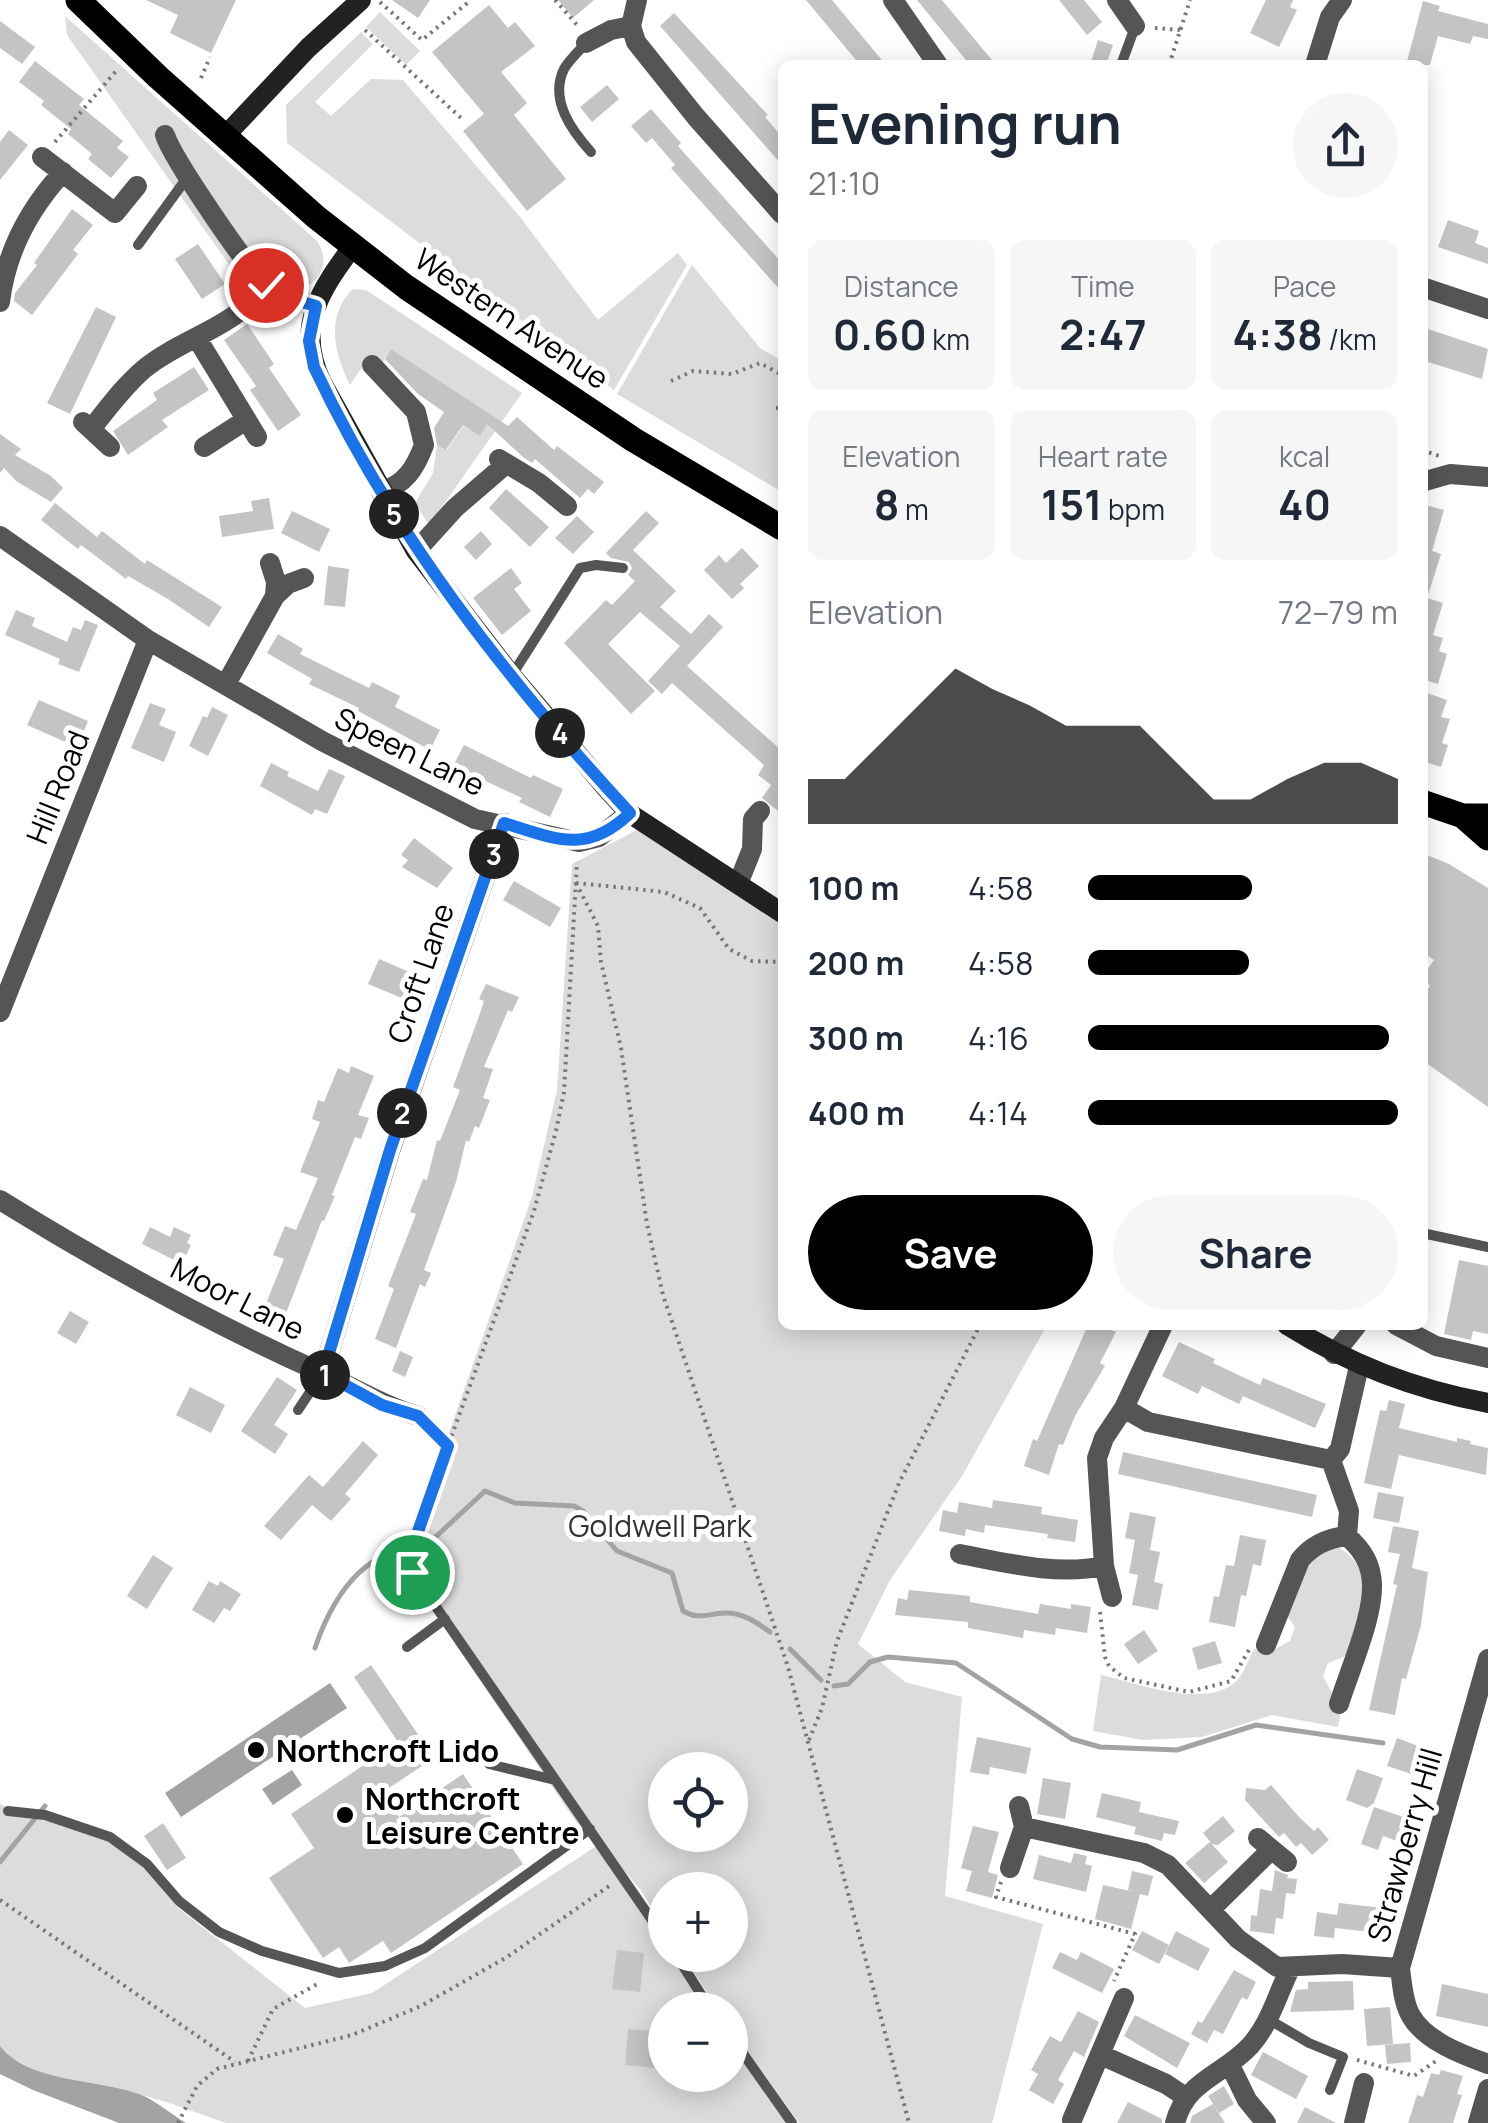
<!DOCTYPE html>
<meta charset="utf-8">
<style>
:root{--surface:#fff;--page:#f6f6f7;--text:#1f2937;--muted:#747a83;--accent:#000}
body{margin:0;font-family:Manrope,sans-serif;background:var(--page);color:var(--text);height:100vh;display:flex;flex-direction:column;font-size:38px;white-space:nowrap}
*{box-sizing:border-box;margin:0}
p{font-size:32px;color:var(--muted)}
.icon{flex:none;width:55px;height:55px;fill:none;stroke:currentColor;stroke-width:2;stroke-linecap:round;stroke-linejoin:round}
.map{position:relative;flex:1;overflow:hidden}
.panel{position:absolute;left:778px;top:60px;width:650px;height:1270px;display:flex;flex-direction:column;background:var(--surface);border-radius:15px;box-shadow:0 5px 25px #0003}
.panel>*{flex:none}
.controls{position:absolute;left:648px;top:1752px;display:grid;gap:20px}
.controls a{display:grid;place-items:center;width:100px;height:100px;border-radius:50%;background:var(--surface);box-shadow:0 5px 25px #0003;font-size:50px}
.pin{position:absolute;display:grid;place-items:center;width:85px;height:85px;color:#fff;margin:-42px;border:5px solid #fff;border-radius:50%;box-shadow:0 2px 10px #0007}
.km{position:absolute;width:50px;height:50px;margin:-25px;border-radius:50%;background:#222;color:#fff;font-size:28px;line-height:50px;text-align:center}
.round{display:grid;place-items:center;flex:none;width:105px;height:105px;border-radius:52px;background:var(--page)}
.overview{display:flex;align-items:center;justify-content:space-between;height:170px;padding:0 30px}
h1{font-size:55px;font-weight:700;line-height:75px}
.metrics{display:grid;grid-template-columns:repeat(3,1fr);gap:15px;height:170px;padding:10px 30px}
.metrics div{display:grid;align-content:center;border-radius:15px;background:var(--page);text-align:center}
.metrics b{font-size:42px;font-weight:700}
.metrics small{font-size:28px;font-weight:400}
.metrics p{font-size:28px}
.chart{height:280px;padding:20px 30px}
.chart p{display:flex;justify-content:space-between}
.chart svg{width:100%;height:180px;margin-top:10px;fill:var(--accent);opacity:.7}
.button{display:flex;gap:20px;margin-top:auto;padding:20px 30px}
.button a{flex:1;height:115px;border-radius:60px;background:var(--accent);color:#fff;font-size:40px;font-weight:700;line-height:115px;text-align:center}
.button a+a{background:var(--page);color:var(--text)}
ul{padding:0 30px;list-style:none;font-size:32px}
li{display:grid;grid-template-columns:160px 120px 1fr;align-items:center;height:75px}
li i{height:25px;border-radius:12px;background:var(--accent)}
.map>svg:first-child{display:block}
.green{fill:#dcdcdc;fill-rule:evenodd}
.water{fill:#a3a3a3}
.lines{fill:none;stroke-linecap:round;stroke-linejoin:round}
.stream{stroke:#a3a3a3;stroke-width:5}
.building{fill:#c4c4c4}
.path{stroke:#777;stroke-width:4;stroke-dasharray:2.5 5;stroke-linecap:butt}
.lane{stroke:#555;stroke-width:10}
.street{stroke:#555;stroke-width:20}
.secondary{stroke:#222;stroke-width:20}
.primary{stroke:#000;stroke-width:25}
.route-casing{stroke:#fff;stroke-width:20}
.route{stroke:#1a73e8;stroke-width:12}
.poi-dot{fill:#000;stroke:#fff;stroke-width:4}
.labels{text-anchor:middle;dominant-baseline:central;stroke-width:10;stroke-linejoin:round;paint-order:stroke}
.street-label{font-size:30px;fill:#000;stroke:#fff}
.park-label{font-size:30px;fill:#333;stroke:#fff}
.poi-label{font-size:30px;font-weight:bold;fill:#000;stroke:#fff;text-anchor:start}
</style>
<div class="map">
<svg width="1488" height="2123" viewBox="0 0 1488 2123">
<rect width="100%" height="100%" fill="#fff"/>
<path class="green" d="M380 12 420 51 406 65 366 27Z
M65 16 317 241C332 265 320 285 293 291L265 279 247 290 67 35Z
M361 32 373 44 315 102 331 116 371 79 403 80 520 217 598 320 678 253 687 265 614 390 287 143 286 105Z
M692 265 760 348 782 361V492L617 394Z
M353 289 366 290 522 393 429 525 415 503 433 473 437 445 447 450 463 426 480 435 492 416 391 349 379 368 367 360 350 385C334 353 325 316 353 289Z
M639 829 782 922V1325H1047L962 1476 890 1580 858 1644 905 1682 962 1697 945 1896 1043 1924 992 2123H799L730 2026V2010H719L682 1955H730V1890H665V1929L640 1889 588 1829 583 1832 402 1566 532 1197 557 1090 572 864ZM665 1770H730V1835H665Z
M1338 1547C1382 1573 1358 1617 1346 1656L1328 1663 1323 1676 1341 1710 1338 1727 1272 1715 1202 1737 1143 1740 1093 1731 1101 1675C1137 1683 1211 1712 1239 1678 1245 1670 1249 1658 1254 1649L1268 1653 1290 1641 1295 1627 1286 1614C1297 1583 1300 1551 1338 1547Z
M0 1804 21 1814 97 1834 134 1856 177 1907 305 2008 372 1993 598 1845 665 1942V1955H673L710 2010H665V2075H730V2039L787 2123H226C197 2113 167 2101 137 2094 98 2085 26 2079 0 2046Z"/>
<path class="water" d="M330 1683 347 1708 181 1817 165 1793Z
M292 1770 302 1785 273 1805 262 1789Z
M0 2046C29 2083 98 2079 139 2094 155 2100 171 2114 186 2123H119L33 2090 0 2074Z"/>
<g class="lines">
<path class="stream" d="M427 1545 485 1491 515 1503 574 1506 583 1511 617 1551 672 1573 683 1611C698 1620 707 1614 724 1613 742 1612 756 1622 770 1632
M315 1648C329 1607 355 1559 402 1550
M790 1649 821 1680
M834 1686 848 1684 870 1662 888 1657 956 1663 1072 1739 1100 1747 1177 1750 1256 1725 1383 1743
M0 1862 45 1806"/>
</g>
<path class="building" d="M146 0H236L211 53 170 33 178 15Z
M392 0H430L418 18Z
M558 0H594L573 18Z
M806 0H832L886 65H860Z
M917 0H942L996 65H970Z
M1059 0H1084L1102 22 1087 35Z
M1266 0H1293L1290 7 1297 10 1279 47 1250 33Z
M1423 1 1440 6 1438 11 1488 24V39L1473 36 1470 44 1438 36 1430 65H1406Z
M489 5 508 28 515 22 535 46 501 72 527 103 514 115 566 179 527 211 463 131 484 114 432 52Z
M674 13 768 115 765 117 782 137V165L660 26Z
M0 21 35 47 22 64 0 48Z
M1098 40 1113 45 1106 65H1090Z
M35 61 84 99 79 105 123 141 117 148 129 157 111 178 88 159 92 154 68 134 71 129 41 105 44 101 19 82Z
M607 85 619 99 592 122 580 107Z
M651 109 681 143 678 146 782 263V292L671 168 675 165 652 138 646 143 631 126Z
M9 130 28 145 0 180V142Z
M72 209 93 225 73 250 78 254 32 315 14 301 15 293 37 265 34 263Z
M1448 220 1479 231 1475 243 1488 248V264L1438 247Z
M198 244 225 284 202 299 175 259Z
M96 307 116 317 70 414 47 403Z
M247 324 274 364 269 368 301 415 278 431 250 390 256 386 224 340Z
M1422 327 1488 349 1482 379 1422 360Z
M391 349 508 426 517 417 554 450 557 446 604 482 594 494 588 489 580 498 535 459 532 463 523 457 487 424 480 436 463 425 446 450 437 445 434 428 444 412 418 394 385 359Z
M194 367 209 390 162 420 168 427 128 455 113 431 157 400 153 393Z
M0 434 21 449 15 455 51 476 63 488 51 502 16 481 4 468 0 473Z
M506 489 549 527 530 547 489 508Z
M269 498 274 529 222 537 219 516 253 511 251 501Z
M55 503 97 537 102 531 145 564 147 560 222 607 209 627 168 599 128 576 126 579 81 545 78 549 41 520Z
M1422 504 1444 510 1432 551 1441 554 1427 598 1443 603 1433 635 1443 638 1439 651 1447 654 1438 684 1422 679Z
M292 511 330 529 319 552 281 533Z
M646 511 659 523 633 550 676 591 660 607 691 634 709 614 723 627 687 666 782 751V814L762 798 771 785 758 775 764 765 672 683 662 694 648 681 680 646 640 612 608 644 655 691 631 714 564 643 606 600 612 605 635 581 628 575 632 568 629 562 611 558 606 553Z
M577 516 594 532 573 554 555 538Z
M481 531 492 544 476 560 464 547Z
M742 548 759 566 740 584 744 588 732 599 704 570 719 555 726 563Z
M328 566 349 569 345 607 324 605Z
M511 568 522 583 514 589 531 611 502 635 473 598Z
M16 610 35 618 32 626 67 642 73 627 81 630 85 620 98 625 79 672 58 664 60 659 5 635Z
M278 634 303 649 300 654 369 688 372 682 400 696 395 707 440 730 430 750 358 711 359 708 309 684 312 679 267 653Z
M1427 693 1447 700 1441 717 1450 719 1442 743 1448 745 1441 767 1422 761V706Z
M39 700 88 721 77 747 27 725Z
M150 703 166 709 159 725 176 732 164 762 131 748Z
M212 707 228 715 208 756 189 746 203 716 207 718Z
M464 745 531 778 533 775 563 789 550 817 519 802 522 798 453 766Z
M271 763 289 772 287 776 318 791 329 769 345 776 327 814 315 809 312 815 260 786Z
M414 838 453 868 437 888 402 867 408 860 401 855Z
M1422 853 1449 864 1488 888V1107L1422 1060V998L1430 986 1422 977 1434 960 1422 952Z
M514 881 561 908 550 927 503 900Z
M379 959 419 976 409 1001 368 984Z
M486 984 519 997 512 1012 508 1010 484 1067 493 1069 483 1098 490 1100 479 1128 475 1126 469 1142 466 1140 456 1182 424 1270 431 1273 425 1287 420 1284 396 1348 375 1339 394 1289 388 1286 416 1214 410 1212 423 1179 427 1180 437 1140 440 1141 460 1090 453 1087 479 1016 484 1001 479 999Z
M351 1066 374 1076 358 1115 369 1118 361 1139 355 1137 332 1195 335 1196 324 1221 322 1220 283 1321 262 1313 284 1259 273 1255 285 1226 296 1230 318 1178 300 1172 320 1122 312 1119 318 1100 324 1102 338 1068 349 1073Z
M150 1227 170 1237 174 1227 191 1235 187 1243 191 1245 182 1264 142 1244Z
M1459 1260 1488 1266V1334L1473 1331 1471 1340 1444 1334Z
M70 1311 89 1322 76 1344 57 1333Z
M1088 1325H1100L1116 1332 1100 1363 1105 1366 1075 1416 1063 1445 1059 1444 1049 1475 1024 1466 1033 1439 1037 1441Z
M1179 1342 1215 1359 1213 1363 1260 1385 1263 1378 1326 1404 1315 1428 1243 1396 1239 1404 1202 1386 1198 1394 1162 1376Z
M400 1351 413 1357 405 1377 392 1371Z
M277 1377 297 1390 274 1425 288 1434 275 1454 241 1431Z
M190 1387 225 1405 211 1433 176 1415Z
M1389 1400 1405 1404 1399 1428 1457 1442V1438L1471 1441 1470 1444 1488 1448 1486 1475 1399 1455 1391 1489 1364 1483 1380 1410 1386 1411Z
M363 1441 378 1455 345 1494 351 1499 331 1521 312 1505 281 1540 264 1526 309 1475 323 1487Z
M1123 1452 1317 1495 1312 1517 1118 1474Z
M1378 1492 1404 1497 1399 1523 1373 1518Z
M993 1500 1042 1507 1041 1514 1078 1520 1075 1542 1047 1538 1048 1534 985 1525 984 1533 966 1529 965 1536 939 1531 943 1510 957 1513 959 1502 992 1508Z
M1130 1512 1156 1517 1150 1550 1160 1552 1154 1582 1163 1584 1158 1610 1132 1605 1138 1575 1129 1573 1135 1540 1125 1538Z
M1393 1526 1419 1531 1412 1568 1428 1572 1421 1625 1406 1679 1402 1678 1395 1715 1369 1710 1397 1585 1393 1584 1400 1554 1388 1552Z
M1240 1535 1266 1540 1261 1566 1253 1564 1246 1596 1241 1595 1235 1627 1209 1622 1214 1596 1219 1597 1226 1565 1234 1566Z
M153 1555 173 1568 147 1609 127 1596Z
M209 1581 218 1586 220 1581 241 1594 230 1611 224 1608 214 1623 192 1610Z
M909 1590 970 1596V1602L1038 1614 1040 1604 1071 1609V1604L1091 1607 1087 1633 1056 1628 1055 1635 1024 1630 1023 1638 968 1628V1622L895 1615 898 1598 907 1600Z
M1144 1630 1158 1651 1138 1664 1124 1644Z
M1215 1641 1222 1663 1198 1670 1192 1648Z
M371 1665 434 1758 383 1792 399 1817 463 1774 523 1864 391 1953 383 1941 349 1963 339 1947 323 1958 269 1878 314 1848 291 1814 398 1742 354 1677Z
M977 1737 1031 1748 1026 1774 990 1767 989 1775 970 1772Z
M1397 1738 1421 1747 1418 1754 1437 1761 1430 1780 1387 1766Z
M1357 1769 1383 1778 1374 1803 1367 1808 1346 1800Z
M1043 1778 1071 1783 1065 1819 1037 1814Z
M1271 1785 1300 1818 1314 1831 1318 1827 1329 1840 1312 1855 1301 1843 1296 1847 1284 1833 1279 1837 1245 1800 1246 1788 1265 1790Z
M1102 1793 1141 1802 1139 1812 1179 1821 1175 1835 1164 1833 1162 1841 1134 1834 1136 1827 1096 1817Z
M1374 1807 1424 1824 1416 1848 1383 1836 1378 1850 1361 1844Z
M1223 1816 1235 1831 1218 1845 1212 1844 1203 1833Z
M163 1823 186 1858 167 1870 144 1836Z
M973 1826 999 1832 988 1872 998 1875 992 1898 966 1891 972 1871 961 1868Z
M1210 1842 1228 1862 1204 1883 1185 1863Z
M1074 1853 1087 1856 1085 1864 1092 1866 1086 1892 1033 1879 1039 1855 1071 1863Z
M1275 1870 1288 1875 1287 1878 1297 1879 1295 1894 1286 1893 1283 1919 1276 1918 1274 1934 1250 1931 1251 1915 1257 1916 1260 1889 1272 1891Z
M1132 1871 1153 1876 1148 1896 1140 1894 1131 1929 1095 1919 1103 1885 1135 1892 1128 1890Z
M1339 1903 1392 1909 1389 1934 1335 1928 1334 1938 1314 1936 1317 1912 1337 1915Z
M1142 1931 1169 1945 1159 1964 1132 1950Z
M1176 1931 1210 1949 1198 1971 1165 1954Z
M617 1950 644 1953 640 1992 612 1989Z
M1060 1952 1077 1960 1081 1952 1114 1969 1102 1993 1052 1968Z
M1234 1970 1256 1982 1247 2000 1242 1997 1223 2034 1214 2030 1207 2043 1191 2034 1198 2021 1202 2023Z
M1353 1981 1354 2010 1290 2012 1296 1990 1308 1989V1982Z
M1442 1984 1488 1994V2027L1436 2016Z
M1390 2007 1393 2044 1367 2046 1364 2009Z
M1078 2011 1099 2022 1084 2057 1074 2051 1058 2080 1064 2084 1053 2104 1029 2090 1038 2074 1031 2070 1050 2036 1061 2042Z
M1135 2015 1190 2043 1177 2068 1124 2036Z
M628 2029 665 2032V2069L625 2065Z
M1410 2043 1411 2062 1387 2064 1385 2045Z
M1263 2052 1308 2076 1296 2099 1251 2075Z
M1441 2070 1463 2076 1457 2094 1462 2095 1453 2123H1408L1417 2095 1423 2097 1431 2073 1439 2075Z
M1224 2086 1234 2104 1219 2113 1208 2096Z
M1128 2102 1162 2119V2123H1117Z
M1213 2104 1225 2123H1190L1192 2116Z
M1305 2107 1336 2123H1297Z"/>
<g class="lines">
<path class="path" d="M555 0 578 26
M380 2 422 40 471 0
M1155 28 1180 30
M365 30 461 118
M1169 65 1190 0
M201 78 210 57
M55 142 117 70
M418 272 422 267 557 360
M671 381 693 371 732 374 760 363 782 375
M776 408H782
M1422 450 1442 457
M576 883 598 926 601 962 621 1048 647 1224 663 1295 788 1667 909 2123
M576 883 664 892 700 908 729 949 752 961 782 962
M430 1428 448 1446
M413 1557 415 1540 428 1500 534 1211 556 1131 564 1092 577 862
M1100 1612 1105 1657 1109 1666 1124 1678 1189 1692 1231 1681 1249 1650
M809 1740 822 1708 837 1641 899 1483 980 1325
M1001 1882 996 1897 1135 1934 1114 1981
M0 1900 235 2062
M1357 2060 1414 2076 1436 2061
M248 2061 273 2009 319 1983
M178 2123 197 2086 217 2069 352 2035 421 2006 507 1957 612 1884"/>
<path class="lane" d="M586 43C579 51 569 60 564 69 549 100 572 131 591 152
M1121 65 1135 27
M138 245 189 175
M512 675 580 568 596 565 623 568
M1422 1233 1488 1247
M298 1410 322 1374
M412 1572 665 1939
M407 1647 445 1619
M489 1764 555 1780
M8 1811 45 1815 110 1837 147 1864 179 1901 219 1932 262 1951 339 1973 385 1966 425 1948 590 1829
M676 1955 711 2010
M686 2010 703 1999
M1268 2019 1309 2043 1343 2057 1330 2090
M730 2035 792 2123"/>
<path class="street" d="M637 0 631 26 636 42 696 117 782 214
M893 0 938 65
M1117 0 1135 26
M586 43 611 30 631 26
M1315 65 1330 17 1342 0
M165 135C172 157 247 269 266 284 279 296 299 301 316 306
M42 157 115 213 137 186
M1422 287 1488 309
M0 302C6 253 29 209 63 172
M198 340 257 437
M372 365 416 412 424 445C415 469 405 484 381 492
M83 422 110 447
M92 428C108 408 124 386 144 369 183 337 234 329 266 285
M204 447 246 420
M499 459 539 483 567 506
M1422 482 1450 474 1488 477
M0 536 148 640 322 741 475 819 579 842 599 837 629 813
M416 551 455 508 506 464
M270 563 276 582 275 596
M226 684 275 596 288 584 304 578
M738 884 752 849 753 819 760 811
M0 1012 148 640
M0 1200C103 1264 209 1322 320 1372 353 1387 382 1405 418 1416
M1396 1325 1436 1346 1488 1358
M1334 1354 1357 1325
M323 1373 390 1151 504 823
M1124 1408 1148 1422 1331 1460
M960 1554C1007 1563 1057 1576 1104 1566
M1112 1597 1104 1566 1097 1458 1104 1438 1124 1408 1163 1325
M1266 1645 1300 1560C1312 1545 1328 1538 1347 1536
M1488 1659 1400 1968C1402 1983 1403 2003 1411 2016 1425 2041 1463 2055 1488 2064
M1339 1704C1349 1671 1378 1608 1371 1575 1368 1558 1359 1547 1347 1536L1349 1511 1331 1460 1340 1449 1359 1366
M1024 1827 1144 1853 1168 1865 1238 1939 1277 1967 1342 1964 1400 1968
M1258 1838 1287 1862
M1010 1868 1024 1827 1019 1806
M1211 1909 1271 1850
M1101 2055 1166 2084 1184 2096
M1230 2065 1247 2100 1266 2123
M1072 2120 1124 1998
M1175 2123C1186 2080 1222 2076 1250 2046 1270 2024 1277 1995 1290 1969
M1354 2123 1364 2083
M1478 2123 1488 2089"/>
<path class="secondary" d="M225 136 308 48 361 0
M353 246C319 292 295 327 322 383L416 551 512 676 606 788 629 813 782 913
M1287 1325C1351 1365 1414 1389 1488 1403"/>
<path class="primary" d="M78 0 158 77 316 217 406 287 634 440 782 528
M1422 802 1463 816H1488
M1463 816 1488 838"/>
</g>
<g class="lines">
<defs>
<path id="route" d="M266 285 292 299 316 306 309 341 314 367C392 533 506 679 630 813 587 855 555 839 504 823L390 1150 323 1373 382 1405 418 1416 448 1446 415 1540 412 1572"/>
</defs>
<use href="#route" class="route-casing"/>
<use href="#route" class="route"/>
</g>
<g class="poi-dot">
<circle cx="256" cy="1750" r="10"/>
<circle cx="345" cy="1815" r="10"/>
</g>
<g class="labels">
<g class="street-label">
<text transform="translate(512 318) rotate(34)">Western Avenue</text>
<text transform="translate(410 751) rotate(26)">Speen Lane</text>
<text transform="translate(57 787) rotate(-68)">Hill Road</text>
<text transform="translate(420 973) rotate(-71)">Croft Lane</text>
<text transform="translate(238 1298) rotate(27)">Moor Lane</text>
<text transform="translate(1404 1845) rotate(-74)">Strawberry Hill</text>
</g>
<g class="park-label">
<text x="660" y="1525">Goldwell Park</text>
</g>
<g class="poi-label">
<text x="276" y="1750">Northcroft Lido</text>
<text x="365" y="1798">Northcroft<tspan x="365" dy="34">Leisure Centre</tspan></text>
</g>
</g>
</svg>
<div class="controls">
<a><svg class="icon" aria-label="locate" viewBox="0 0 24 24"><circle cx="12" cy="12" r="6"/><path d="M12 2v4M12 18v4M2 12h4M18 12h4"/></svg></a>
<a>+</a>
<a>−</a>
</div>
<div class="pin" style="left:412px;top:1572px;background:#1e9e55"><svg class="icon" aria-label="arrive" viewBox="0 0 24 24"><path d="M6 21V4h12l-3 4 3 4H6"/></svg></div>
<div class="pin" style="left:266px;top:285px;background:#d93025"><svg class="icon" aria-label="check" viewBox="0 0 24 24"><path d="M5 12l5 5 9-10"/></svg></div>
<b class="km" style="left:325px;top:1375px">1</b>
<b class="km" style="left:402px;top:1113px">2</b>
<b class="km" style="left:494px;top:854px">3</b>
<b class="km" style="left:560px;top:733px">4</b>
<b class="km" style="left:394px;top:514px">5</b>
<section class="panel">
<div class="overview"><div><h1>Evening run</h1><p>21:10</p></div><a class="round"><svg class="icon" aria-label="share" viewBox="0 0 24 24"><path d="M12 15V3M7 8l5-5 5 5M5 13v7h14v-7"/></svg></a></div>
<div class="metrics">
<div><p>Distance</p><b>0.60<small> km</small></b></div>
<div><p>Time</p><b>2:47</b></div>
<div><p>Pace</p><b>4:38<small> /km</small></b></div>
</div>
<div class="metrics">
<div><p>Elevation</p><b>8<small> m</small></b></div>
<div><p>Heart rate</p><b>151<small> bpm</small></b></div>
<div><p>kcal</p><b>40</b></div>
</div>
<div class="chart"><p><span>Elevation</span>72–79 m</p>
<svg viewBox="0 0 160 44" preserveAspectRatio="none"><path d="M0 44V33L10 33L20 24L30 15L40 6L50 11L60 15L70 20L80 20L90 20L100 29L110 38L120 38L130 33L140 29L150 29L160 33V44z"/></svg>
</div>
<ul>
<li><b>100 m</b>4:58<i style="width:53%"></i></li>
<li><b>200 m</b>4:58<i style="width:52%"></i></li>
<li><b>300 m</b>4:16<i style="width:97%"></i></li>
<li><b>400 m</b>4:14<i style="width:100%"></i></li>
</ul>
<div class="button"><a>Save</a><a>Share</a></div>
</section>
</div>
